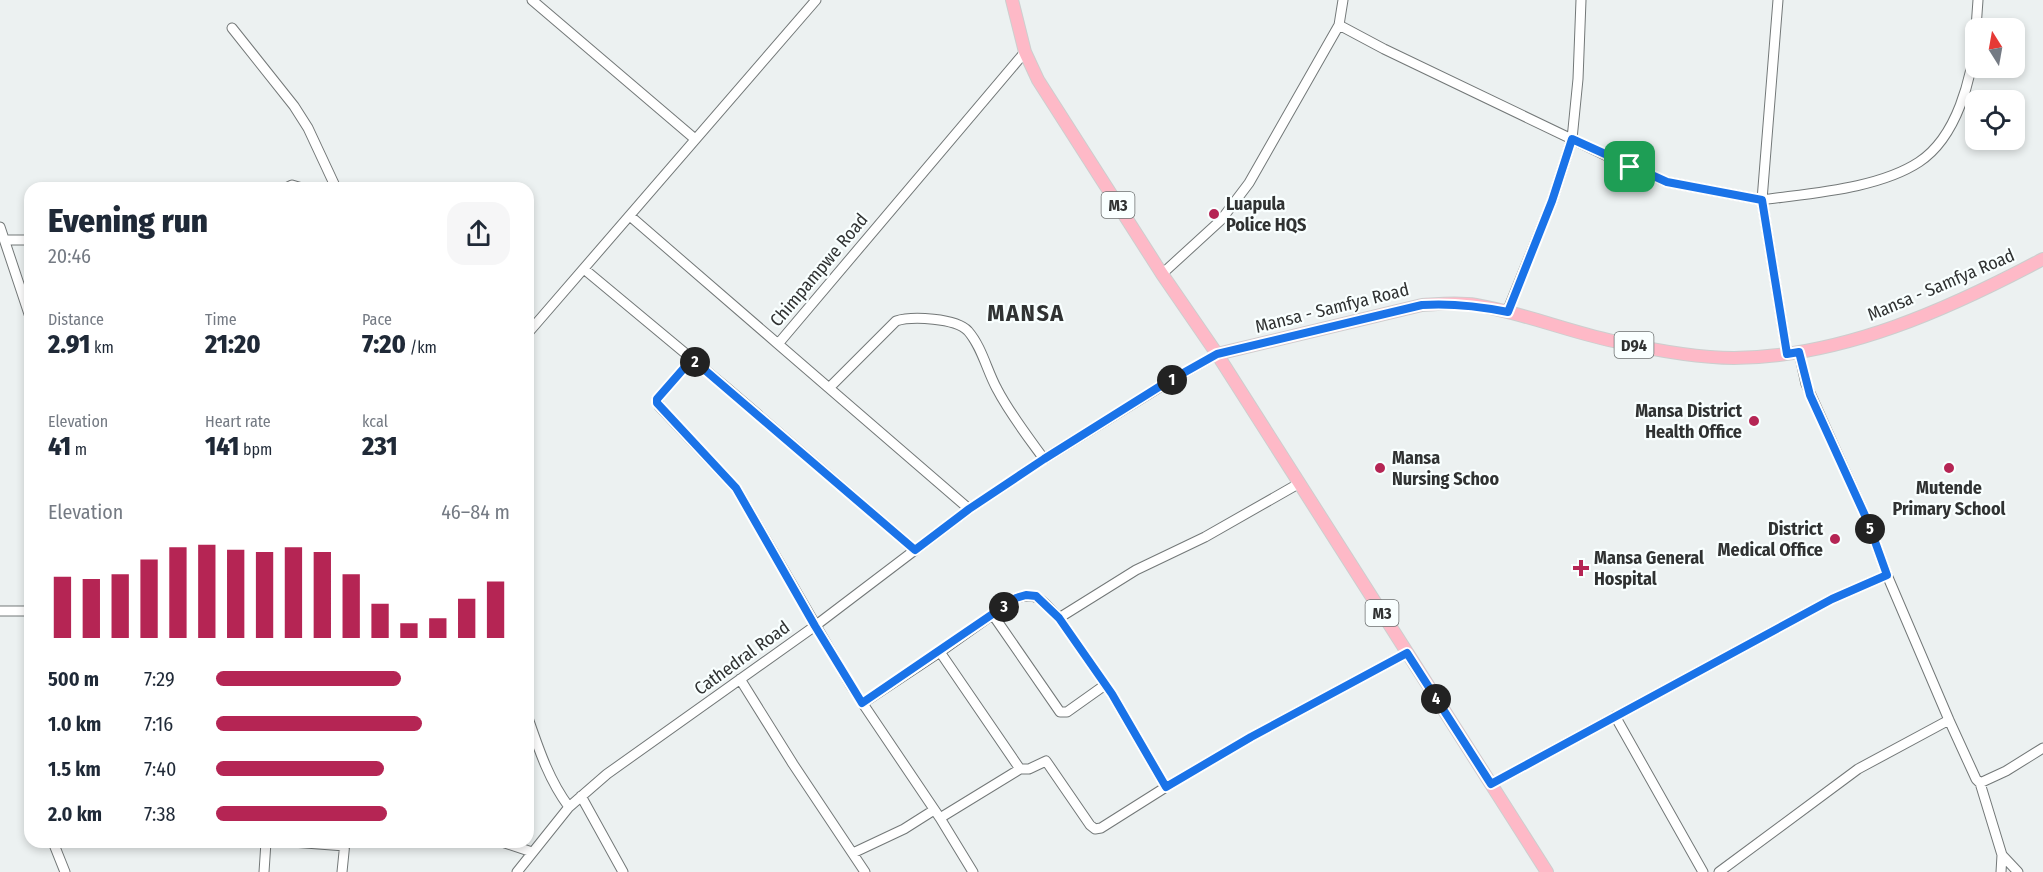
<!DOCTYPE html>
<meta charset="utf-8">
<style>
:root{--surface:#fff;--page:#f6f6f7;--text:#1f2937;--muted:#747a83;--accent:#b52554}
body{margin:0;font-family:"Fira Sans Condensed",sans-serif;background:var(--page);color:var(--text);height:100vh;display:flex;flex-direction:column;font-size:22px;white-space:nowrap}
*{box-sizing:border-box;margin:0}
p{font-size:20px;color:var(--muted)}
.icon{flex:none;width:33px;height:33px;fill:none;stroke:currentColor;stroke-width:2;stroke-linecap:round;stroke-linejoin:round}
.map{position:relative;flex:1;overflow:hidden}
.sheet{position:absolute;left:24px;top:182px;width:510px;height:666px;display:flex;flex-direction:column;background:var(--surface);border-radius:18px;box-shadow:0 3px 9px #0003}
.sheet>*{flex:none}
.needle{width:39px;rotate:349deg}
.buttons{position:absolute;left:1965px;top:18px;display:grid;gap:12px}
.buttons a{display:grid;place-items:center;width:60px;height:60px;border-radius:12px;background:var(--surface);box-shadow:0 3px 9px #0003;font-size:30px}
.pin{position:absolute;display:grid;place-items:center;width:51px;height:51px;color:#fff;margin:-26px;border-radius:12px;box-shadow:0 3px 9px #0006}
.km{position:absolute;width:30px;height:30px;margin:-15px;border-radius:50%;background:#222;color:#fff;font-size:16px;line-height:30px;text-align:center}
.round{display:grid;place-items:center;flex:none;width:63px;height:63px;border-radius:18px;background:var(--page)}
.summary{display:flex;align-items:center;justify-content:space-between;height:102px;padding:0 24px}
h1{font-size:33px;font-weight:800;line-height:45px}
.figures{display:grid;grid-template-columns:repeat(3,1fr);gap:9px;height:102px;padding:6px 24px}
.figures div{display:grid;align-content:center}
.figures b{font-size:26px;font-weight:800}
.figures small{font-size:16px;font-weight:400}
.figures p{font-size:16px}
.chart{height:168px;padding:12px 24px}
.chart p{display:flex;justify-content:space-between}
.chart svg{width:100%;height:108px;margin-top:6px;stroke:var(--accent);stroke-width:6}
ul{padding:0 24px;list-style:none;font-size:20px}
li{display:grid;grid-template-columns:96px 72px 1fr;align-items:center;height:45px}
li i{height:15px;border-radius:8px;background:var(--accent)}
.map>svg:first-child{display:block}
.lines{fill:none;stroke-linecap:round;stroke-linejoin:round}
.minor-casing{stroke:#737878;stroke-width:11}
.major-casing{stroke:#cdcece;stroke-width:14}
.minor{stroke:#fff;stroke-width:9}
.major{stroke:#feb9c7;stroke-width:12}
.route-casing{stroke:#fff;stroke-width:12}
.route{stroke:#1a73e8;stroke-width:8}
.poi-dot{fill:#b52554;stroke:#f9ffff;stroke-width:2}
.labels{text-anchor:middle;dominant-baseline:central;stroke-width:4.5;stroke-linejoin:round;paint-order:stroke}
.shield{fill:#f9ffff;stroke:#6c7070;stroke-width:1.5}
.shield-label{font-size:16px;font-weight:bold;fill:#303232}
.poi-label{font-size:18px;font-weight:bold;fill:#303232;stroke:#f9ffff;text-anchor:start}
.street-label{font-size:18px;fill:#303232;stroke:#f9ffff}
.district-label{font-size:24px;font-weight:bold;letter-spacing:1.5px;fill:#303232;stroke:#f9ffff}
</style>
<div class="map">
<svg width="2043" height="872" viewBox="0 0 2043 872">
<rect width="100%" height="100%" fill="#ecf1f1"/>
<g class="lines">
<defs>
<path id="minor" d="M532 0 695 139
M1343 0 1339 25 1384 49 1630 167 1667 182 1762 200 1787 354
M1778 0 1762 200C1810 193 1878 189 1919 162 1957 137 1972 78 1976 35
M232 28 294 106 308 128 336 188
M1976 28 1978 0
M286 188 292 185 302 188
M630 216 778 344
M0 227 30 317
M5 240H30
M584 269 727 388 915 550
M1162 274 1221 220 1249 183 1339 25
M1507 312 1552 201 1572 139 1578 79 1581 0
M528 333 816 0
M692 359 657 399 659 406 736 488 851 686 940 818 973 872
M829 388 896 321C912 316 956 318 968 331 982 347 987 371 997 389 1010 414 1028 437 1044 459
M969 509 778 344 1025 52
M1887 575 1949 720 1976 779 1980 783 2006 771 2043 748
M0 611H30
M993 615 1060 712H1067L1105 685
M1059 618 1112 694 1166 787 1251 737 1407 653
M940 652 1020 769
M740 679 793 764 865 872
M863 703 940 652 1016 598C1040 591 1043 603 1059 618L1136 570 1205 537 1298 484
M1615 716 1703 872
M528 718C539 750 549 780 569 807
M1980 783 2002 855 2001 872
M1491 784 1832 599 1887 575 1868 522 1806 384 1799 352
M581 796 623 872
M940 818 1020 769H1029L1046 761 1090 825 1095 829 1101 828 1166 787
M53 842 65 872
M292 842 345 846
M502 842 532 852
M853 853 904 829 934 810
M2002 855 2018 872
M264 872 266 842
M342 872 345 842
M517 872 569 807 607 774 815 626 969 509 1044 459 1163 385 1217 354
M1719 872 1858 769 1949 720"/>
<path id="major" d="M1012 0 1025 52 1038 80 1162 274 1217 354 1547 872
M1217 354 1422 305C1440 304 1459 302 1476 305 1523 313 1567 331 1613 341 1649 349 1697 358 1734 358 1843 357 1949 309 2043 259"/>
</defs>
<use href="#minor" class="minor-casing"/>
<use href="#major" class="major-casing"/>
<use href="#minor" class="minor"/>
<use href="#major" class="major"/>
</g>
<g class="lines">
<defs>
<path id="route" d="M1572 139 1667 182 1762 200 1787 354 1799 352 1810 395 1868 522 1887 575 1832 599 1491 784 1407 653 1251 737 1166 787 1112 694 1059 618 1036 596 1026 595 1016 598 862 703 815 626 736 488 657 403V399L692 359 915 550 969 509 1044 459 1162 385 1217 354 1422 305C1452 303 1478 306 1508 312L1552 201Z"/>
</defs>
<use href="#route" class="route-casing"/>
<use href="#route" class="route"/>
</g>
<g class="poi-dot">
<circle cx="1214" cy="214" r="6"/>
<circle cx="1754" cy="421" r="6"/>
<circle cx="1380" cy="468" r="6"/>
<circle cx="1949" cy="468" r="6"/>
<circle cx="1835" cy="539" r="6"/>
<path d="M1578 559h6v6h6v6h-6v6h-6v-6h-6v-6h6z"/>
</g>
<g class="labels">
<g class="shield">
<rect x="1101.5" y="192" width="33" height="26" rx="4.5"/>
<rect x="1614.5" y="332" width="39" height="26" rx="4.5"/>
<rect x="1365.5" y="600" width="33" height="26" rx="4.5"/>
</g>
<g class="shield-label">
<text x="1118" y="205">M3</text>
<text x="1634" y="345">D94</text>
<text x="1382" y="613">M3</text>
</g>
<g class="poi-label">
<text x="1226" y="204">Luapula<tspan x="1226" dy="21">Police HQS</tspan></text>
<text x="1742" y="411" text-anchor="end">Mansa District<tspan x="1742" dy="21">Health Office</tspan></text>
<text x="1392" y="458">Mansa<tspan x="1392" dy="21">Nursing Schoo</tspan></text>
<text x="1949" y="488" text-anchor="middle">Mutende<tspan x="1949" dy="21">Primary School</tspan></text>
<text x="1823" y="529" text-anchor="end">District<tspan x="1823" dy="21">Medical Office</tspan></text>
<text x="1594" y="558">Mansa General<tspan x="1594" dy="21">Hospital</tspan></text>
</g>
<g class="street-label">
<text transform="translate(819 270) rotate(-50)">Chimpampwe Road</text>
<text transform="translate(1941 285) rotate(-23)">Mansa - Samfya Road</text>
<text transform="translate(1332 308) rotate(-14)">Mansa - Samfya Road</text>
<text transform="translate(742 658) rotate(-36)">Cathedral Road</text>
</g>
<g class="district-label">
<text x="1026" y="313">MANSA</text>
</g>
</g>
</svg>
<div class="buttons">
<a><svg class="needle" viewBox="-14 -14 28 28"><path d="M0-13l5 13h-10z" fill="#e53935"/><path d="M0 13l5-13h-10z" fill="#747a83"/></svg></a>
<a><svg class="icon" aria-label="locate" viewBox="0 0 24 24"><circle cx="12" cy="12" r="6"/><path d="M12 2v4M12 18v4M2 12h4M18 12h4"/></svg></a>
</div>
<div class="pin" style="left:1630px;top:167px;background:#1e9e55"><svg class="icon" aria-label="arrive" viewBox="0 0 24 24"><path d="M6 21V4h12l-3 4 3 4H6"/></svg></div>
<b class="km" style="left:1172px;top:380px">1</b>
<b class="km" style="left:695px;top:362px">2</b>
<b class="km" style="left:1004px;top:607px">3</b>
<b class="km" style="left:1436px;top:699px">4</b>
<b class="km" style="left:1870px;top:529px">5</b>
<section class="sheet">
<div class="summary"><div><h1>Evening run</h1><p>20:46</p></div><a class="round"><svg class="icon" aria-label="share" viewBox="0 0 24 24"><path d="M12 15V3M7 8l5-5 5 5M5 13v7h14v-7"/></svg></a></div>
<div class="figures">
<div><p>Distance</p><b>2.91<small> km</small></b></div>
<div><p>Time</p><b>21:20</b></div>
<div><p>Pace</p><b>7:20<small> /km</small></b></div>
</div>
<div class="figures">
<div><p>Elevation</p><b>41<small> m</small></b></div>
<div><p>Heart rate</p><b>141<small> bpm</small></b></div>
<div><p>kcal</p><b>231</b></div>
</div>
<div class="chart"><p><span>Elevation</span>46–84 m</p>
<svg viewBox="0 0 160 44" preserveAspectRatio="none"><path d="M5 44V19M15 44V20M25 44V18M35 44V12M45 44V7M55 44V6M65 44V8M75 44V9M85 44V7M95 44V9M105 44V18M115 44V30M125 44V38M135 44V36M145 44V28M155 44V21"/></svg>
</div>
<ul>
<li><b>500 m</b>7:29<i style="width:63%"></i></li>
<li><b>1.0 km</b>7:16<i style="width:70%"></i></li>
<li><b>1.5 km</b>7:40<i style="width:57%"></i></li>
<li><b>2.0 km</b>7:38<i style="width:58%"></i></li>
</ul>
</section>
</div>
